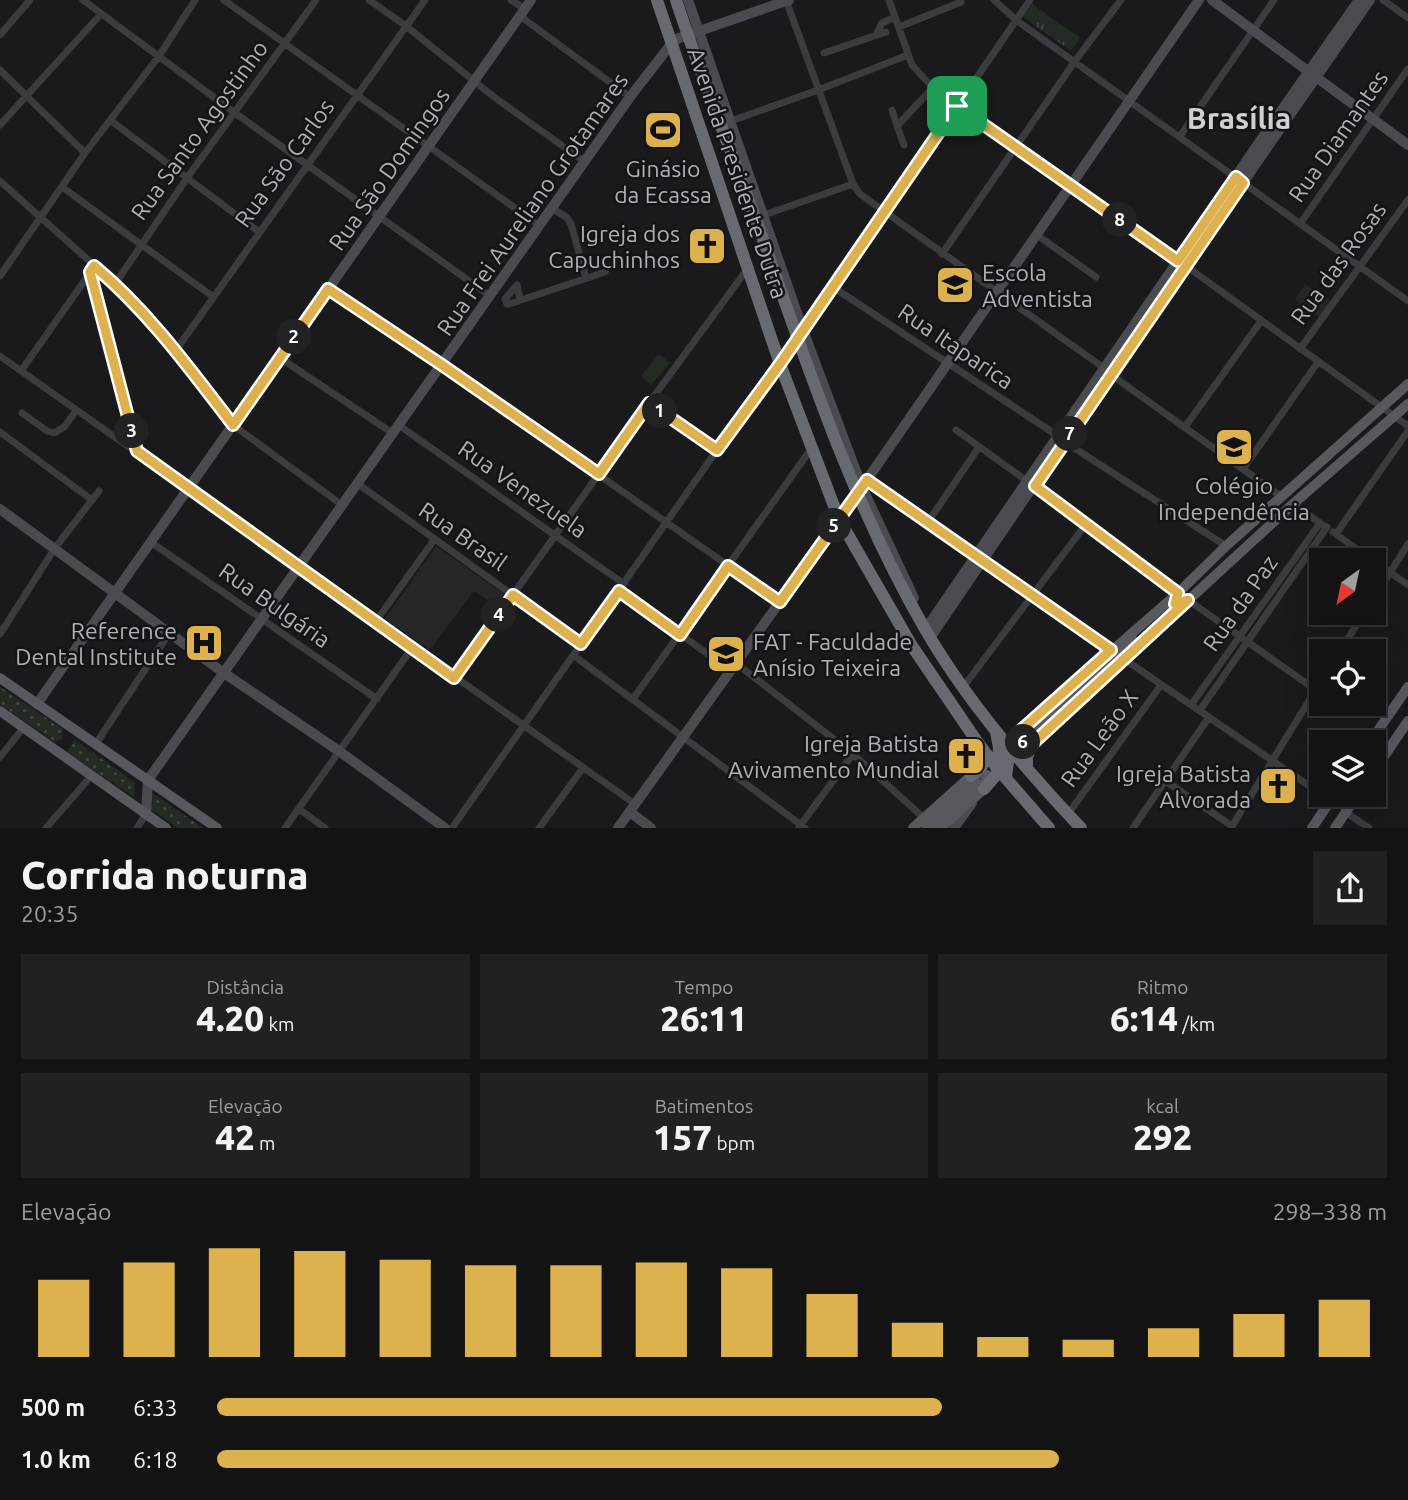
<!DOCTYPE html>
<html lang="pt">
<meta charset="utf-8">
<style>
:root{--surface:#141314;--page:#212022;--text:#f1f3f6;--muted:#9d9ea0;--line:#333234;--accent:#deb14f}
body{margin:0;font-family:Ubuntu,sans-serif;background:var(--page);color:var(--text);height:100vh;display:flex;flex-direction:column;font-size:26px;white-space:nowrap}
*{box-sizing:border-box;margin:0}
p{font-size:23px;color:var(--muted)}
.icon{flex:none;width:38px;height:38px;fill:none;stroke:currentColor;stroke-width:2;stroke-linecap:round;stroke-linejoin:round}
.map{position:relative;height:828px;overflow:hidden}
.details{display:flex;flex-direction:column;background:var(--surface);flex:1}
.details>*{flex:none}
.needle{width:46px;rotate:213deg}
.fabs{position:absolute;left:1309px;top:548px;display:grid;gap:14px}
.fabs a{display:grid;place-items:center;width:77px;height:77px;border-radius:0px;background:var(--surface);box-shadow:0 7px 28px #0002,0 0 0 2px var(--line);font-size:35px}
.pin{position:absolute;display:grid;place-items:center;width:60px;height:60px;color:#fff;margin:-30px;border-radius:14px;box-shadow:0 4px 10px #0006}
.km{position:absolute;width:35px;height:35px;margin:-18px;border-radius:50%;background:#222;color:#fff;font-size:19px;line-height:35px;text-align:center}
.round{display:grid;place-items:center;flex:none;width:74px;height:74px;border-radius:0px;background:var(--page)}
.summary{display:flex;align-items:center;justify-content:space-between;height:119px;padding:0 21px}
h1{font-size:38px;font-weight:800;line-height:52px}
.metrics{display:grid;grid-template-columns:repeat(3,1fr);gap:10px;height:119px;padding:7px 21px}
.metrics div{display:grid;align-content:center;border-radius:0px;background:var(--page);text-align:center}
.metrics b{font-size:35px;font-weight:800}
.metrics small{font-size:19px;font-weight:400}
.metrics p{font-size:19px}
.chart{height:196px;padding:14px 21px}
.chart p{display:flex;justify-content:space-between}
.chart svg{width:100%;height:126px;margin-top:7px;stroke:var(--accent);stroke-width:6}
ul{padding:0 21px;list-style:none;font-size:23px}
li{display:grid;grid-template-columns:112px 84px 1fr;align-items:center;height:52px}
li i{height:18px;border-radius:9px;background:var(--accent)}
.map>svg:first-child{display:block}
.built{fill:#262628}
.grass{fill:url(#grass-dots)}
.park{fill:url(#park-tufts)}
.pitch{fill:#242b25}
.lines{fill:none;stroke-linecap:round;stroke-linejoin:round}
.street{stroke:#3b3c40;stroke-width:7}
.secondary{stroke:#494b50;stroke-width:10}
.primary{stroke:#57595e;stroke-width:10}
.highway{stroke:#676a70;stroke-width:12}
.route-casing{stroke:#fff;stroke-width:14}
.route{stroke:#deb14f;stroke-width:9}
.labels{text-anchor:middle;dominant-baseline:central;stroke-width:5;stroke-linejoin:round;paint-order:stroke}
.street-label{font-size:23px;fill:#adb1b9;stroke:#141416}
.poi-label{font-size:23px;fill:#adb1b9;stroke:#141416;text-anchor:end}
.district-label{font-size:30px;font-weight:bold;fill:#ced0d6;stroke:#141416}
</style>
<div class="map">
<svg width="1408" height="828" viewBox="0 0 1408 828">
<defs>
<pattern id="grass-dots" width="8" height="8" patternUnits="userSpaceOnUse" patternTransform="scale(1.75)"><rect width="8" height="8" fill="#242b25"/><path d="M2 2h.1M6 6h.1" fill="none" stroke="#414743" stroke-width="1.8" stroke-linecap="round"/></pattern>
<pattern id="park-tufts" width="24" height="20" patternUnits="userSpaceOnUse" patternTransform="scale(1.75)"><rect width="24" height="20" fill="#242b25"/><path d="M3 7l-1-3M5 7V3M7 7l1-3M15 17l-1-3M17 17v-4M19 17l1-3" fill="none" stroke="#414743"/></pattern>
</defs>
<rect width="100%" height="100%" fill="#1a191b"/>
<path class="built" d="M1305 284 1332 302 1321 318 1295 300Z
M436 546 504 594 496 605 474 591 430 650 385 619Z"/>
<path class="grass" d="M0 687 63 729 62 739 55 742 0 704Z
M75 740 135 782 134 797 67 752Z
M151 792 203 828H178L149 808Z"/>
<path class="park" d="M1032 4 1080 38 1071 51 1023 17Z"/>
<path class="pitch" d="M659 354 670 363 651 385 641 376Z"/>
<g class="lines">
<path class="street" d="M83 0 235 113 490 296
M224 0 540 226
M369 0 406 26 494 97 585 162
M511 0 525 9
M786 0 853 184 860 194 1104 368
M889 0 912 65 935 90 1186 266 1408 426
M994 0 1016 20 1408 301
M1383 0 1408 18
M520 16 630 97
M899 27 961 2
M0 35 30 0
M876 35 882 23 895 17
M824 53 886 32
M0 70 85 153
M892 110 897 126
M110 120 259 232
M731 121 818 90 908 55
M0 125 101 14
M1180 136 1274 0
M904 145 897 126 928 93 935 90
M0 181 115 284 176 350 233 425 342 505
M62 187 212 296
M552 208 567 218 571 224 586 278
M761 216 853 184
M1300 224 1408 69
M1037 235 1096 277
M942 254 1075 61 1121 0
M90 272 137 450
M0 276 85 153 159 56 195 0
M115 284 187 178 316 0
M833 287 1058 436
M328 289 442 365 780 602
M520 300 517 285 505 299 507 304H509L605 272
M1300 349 1408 200
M176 350 425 0
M0 356 635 804
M280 358 394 434
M21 371 92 270
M1110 374 1282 497
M649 403 717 450
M22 413 47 431 54 433 64 427 76 411
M400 426 624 584
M1185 427 1261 321
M956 430 1027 481
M0 432 92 500
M1065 442 1226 546
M1243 469 1318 362
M867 480 1111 650
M358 484 581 644
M1035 486 1178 593
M1293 504 1323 525
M928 522 979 447
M1333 532 1372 560
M1336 534 1408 431
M152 543 377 699
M1374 561 1408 585
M619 591 732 671
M1374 598 1408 544
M1188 600 1316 690
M376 621 434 540
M0 634 55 548 99 491
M1340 651 1365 612
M573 655 805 828
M1124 659 1321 794
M737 664 853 754 924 818
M454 678 649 403 748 268
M964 686 1086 524
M633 699 811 449
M1191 705 1320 523
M1200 710 1327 527
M95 745 170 632
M0 757 24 727
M1164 780 1232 826
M299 809 325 828
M1345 812 1369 828
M1068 814 1161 685
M799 827 853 754
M46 828 92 775
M137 828 146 814
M285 828 412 648
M452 828 717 450 780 364 1030 0
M539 828 583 768
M1133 828 1209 717
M1231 828 1321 681"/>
<path class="secondary" d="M688 0 803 330 862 487 914 598
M1212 0 1408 145
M0 509 224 673 339 751 445 828
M925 630 1260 141 1359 0
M930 638 1099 389 1370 0
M37 704 531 0
M630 812 651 828
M146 814 148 780 630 97 671 44 679 38 789 0
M618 828 862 487 1199 0
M954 828 972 803"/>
<path class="primary" d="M1408 384 1226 546 1178 593 1019 732 1023 742 1032 744 1293 504 1408 404
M0 678 217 828
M0 711 166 828
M1030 735 1134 641
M1370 742 1408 687
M1374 771 1408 721
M913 828 971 776 981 773 987 775 984 789 940 828
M927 828 977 783
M1312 828 1335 794
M1335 828 1358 794"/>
<path class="highway" d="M657 0 780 364 839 519 912 646 976 740 997 768 1049 828
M676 0C702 79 733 156 761 234 808 368 853 505 925 629 966 700 1025 769 1081 828
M1027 768V757L1032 744
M971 776 982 766 984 759 979 750
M1006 777 1010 747 1019 732
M984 789 997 774 999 747 996 732"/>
</g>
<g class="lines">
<defs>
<path id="route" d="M957 106 1178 261 1236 177 1243 183 1035 486 1178 593 1175 604 1188 600 1032 744 1023 742 1019 732 1111 650 867 480 780 602 728 566 680 635 619 591 581 644 513 595 454 678 137 451 90 272 94 266C148 311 190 369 233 425L328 289 442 365 599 474 649 403 717 450 780 364Z"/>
</defs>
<use href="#route" class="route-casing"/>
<use href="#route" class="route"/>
</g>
<defs>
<symbol id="stadium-square" viewBox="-11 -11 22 22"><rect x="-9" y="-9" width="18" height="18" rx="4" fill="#deb14f" stroke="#141416"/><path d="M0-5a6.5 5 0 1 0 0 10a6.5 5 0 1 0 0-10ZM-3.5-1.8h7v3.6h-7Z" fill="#111"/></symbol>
<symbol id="church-square" viewBox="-11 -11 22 22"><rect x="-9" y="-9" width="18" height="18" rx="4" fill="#deb14f" stroke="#141416"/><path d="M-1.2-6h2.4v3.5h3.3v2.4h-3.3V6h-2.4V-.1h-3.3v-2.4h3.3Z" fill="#111"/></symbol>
<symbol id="school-square" viewBox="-11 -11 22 22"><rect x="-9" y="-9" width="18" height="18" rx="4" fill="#deb14f" stroke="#141416"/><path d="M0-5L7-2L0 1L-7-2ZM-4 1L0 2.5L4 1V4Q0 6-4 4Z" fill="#111"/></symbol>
<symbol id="hospital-square" viewBox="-11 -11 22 22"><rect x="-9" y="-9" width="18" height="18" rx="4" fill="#deb14f" stroke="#141416"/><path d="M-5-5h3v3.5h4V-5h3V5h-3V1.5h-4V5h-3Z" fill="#111"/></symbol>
<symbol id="university-square" viewBox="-11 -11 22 22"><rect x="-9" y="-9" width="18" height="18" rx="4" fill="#deb14f" stroke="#141416"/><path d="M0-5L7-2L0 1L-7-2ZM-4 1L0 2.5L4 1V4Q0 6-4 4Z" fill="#111"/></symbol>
</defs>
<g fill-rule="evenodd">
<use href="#stadium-square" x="641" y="108" width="44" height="44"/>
<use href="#church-square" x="685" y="224" width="44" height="44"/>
<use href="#school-square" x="933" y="263" width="44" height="44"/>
<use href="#school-square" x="1212" y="425" width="44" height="44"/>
<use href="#hospital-square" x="182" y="621" width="44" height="44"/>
<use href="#university-square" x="704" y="632" width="44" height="44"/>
<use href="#church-square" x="944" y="734" width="44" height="44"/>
<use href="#church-square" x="1256" y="764" width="44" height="44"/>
</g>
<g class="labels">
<g class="street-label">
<text transform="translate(199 130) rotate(-54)">Rua Santo Agostinho</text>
<text transform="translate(1338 136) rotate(-55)">Rua Diamantes</text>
<text transform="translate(284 163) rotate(-54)">Rua São Carlos</text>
<text transform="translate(389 169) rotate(-55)">Rua São Domingos</text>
<text transform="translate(738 173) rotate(71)">Avenida Presidente Dutra</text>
<text transform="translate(532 204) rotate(-55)">Rua Frei Aureliano Grotamares</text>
<text transform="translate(1338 263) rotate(-54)">Rua das Rosas</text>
<text transform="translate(956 346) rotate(34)">Rua Itaparica</text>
<text transform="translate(523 489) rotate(35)">Rua Venezuela</text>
<text transform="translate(463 536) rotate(35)">Rua Brasil</text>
<text transform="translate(1240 603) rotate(-55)">Rua da Paz</text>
<text transform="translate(275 605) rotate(35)">Rua Bulgária</text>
<text transform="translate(1099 738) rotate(-54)">Rua Leão X</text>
</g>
<g class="poi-label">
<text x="663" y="168" text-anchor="middle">Ginásio<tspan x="663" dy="26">da Ecassa</tspan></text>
<text x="680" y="233">Igreja dos<tspan x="680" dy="26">Capuchinhos</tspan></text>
<text x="982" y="272" text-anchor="start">Escola<tspan x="982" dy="26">Adventista</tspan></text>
<text x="1234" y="485" text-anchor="middle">Colégio<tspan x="1234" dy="26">Independência</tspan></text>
<text x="177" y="630">Reference<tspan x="177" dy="26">Dental Institute</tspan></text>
<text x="753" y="641" text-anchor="start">FAT - Faculdade<tspan x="753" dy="26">Anísio Teixeira</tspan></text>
<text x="939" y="743">Igreja Batista<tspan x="939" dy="26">Avivamento Mundial</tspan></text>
<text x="1251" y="773">Igreja Batista<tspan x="1251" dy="26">Alvorada</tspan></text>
</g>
<g class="district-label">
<text x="1239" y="118">Brasília</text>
</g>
</g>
</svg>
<div class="fabs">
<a><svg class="needle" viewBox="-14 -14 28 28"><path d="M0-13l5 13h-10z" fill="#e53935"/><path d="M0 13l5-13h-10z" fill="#9d9ea0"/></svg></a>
<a><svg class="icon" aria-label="locate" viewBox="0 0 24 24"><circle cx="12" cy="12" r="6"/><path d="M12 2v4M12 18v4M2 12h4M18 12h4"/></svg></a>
<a><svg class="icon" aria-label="layers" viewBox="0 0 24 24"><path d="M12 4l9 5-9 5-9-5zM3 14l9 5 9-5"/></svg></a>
</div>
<div class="pin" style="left:957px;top:106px;background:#1e9e55"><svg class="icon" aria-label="arrive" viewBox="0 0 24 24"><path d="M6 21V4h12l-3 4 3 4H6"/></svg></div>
<b class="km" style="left:660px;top:411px">1</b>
<b class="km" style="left:294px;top:337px">2</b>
<b class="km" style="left:132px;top:431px">3</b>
<b class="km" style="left:499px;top:615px">4</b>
<b class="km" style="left:834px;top:526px">5</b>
<b class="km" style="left:1023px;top:742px">6</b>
<b class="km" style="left:1070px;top:434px">7</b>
<b class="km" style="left:1120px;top:220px">8</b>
</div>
<section class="details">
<div class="summary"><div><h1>Corrida noturna</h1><p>20:35</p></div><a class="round"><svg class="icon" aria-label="share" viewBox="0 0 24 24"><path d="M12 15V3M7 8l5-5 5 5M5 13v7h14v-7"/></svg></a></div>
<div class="metrics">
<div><p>Distância</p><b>4.20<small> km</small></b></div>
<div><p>Tempo</p><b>26:11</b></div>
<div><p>Ritmo</p><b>6:14<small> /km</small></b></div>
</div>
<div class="metrics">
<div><p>Elevação</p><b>42<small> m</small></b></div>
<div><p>Batimentos</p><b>157<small> bpm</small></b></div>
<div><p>kcal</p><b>292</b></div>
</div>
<div class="chart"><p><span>Elevação</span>298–338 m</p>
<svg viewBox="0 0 160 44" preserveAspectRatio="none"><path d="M5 44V17M15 44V11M25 44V6M35 44V7M45 44V10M55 44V12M65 44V12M75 44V11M85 44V13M95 44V22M105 44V32M115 44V37M125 44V38M135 44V34M145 44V29M155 44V24"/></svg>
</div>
<ul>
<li><b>500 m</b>6:33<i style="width:62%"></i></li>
<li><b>1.0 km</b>6:18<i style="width:72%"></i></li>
</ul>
</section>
